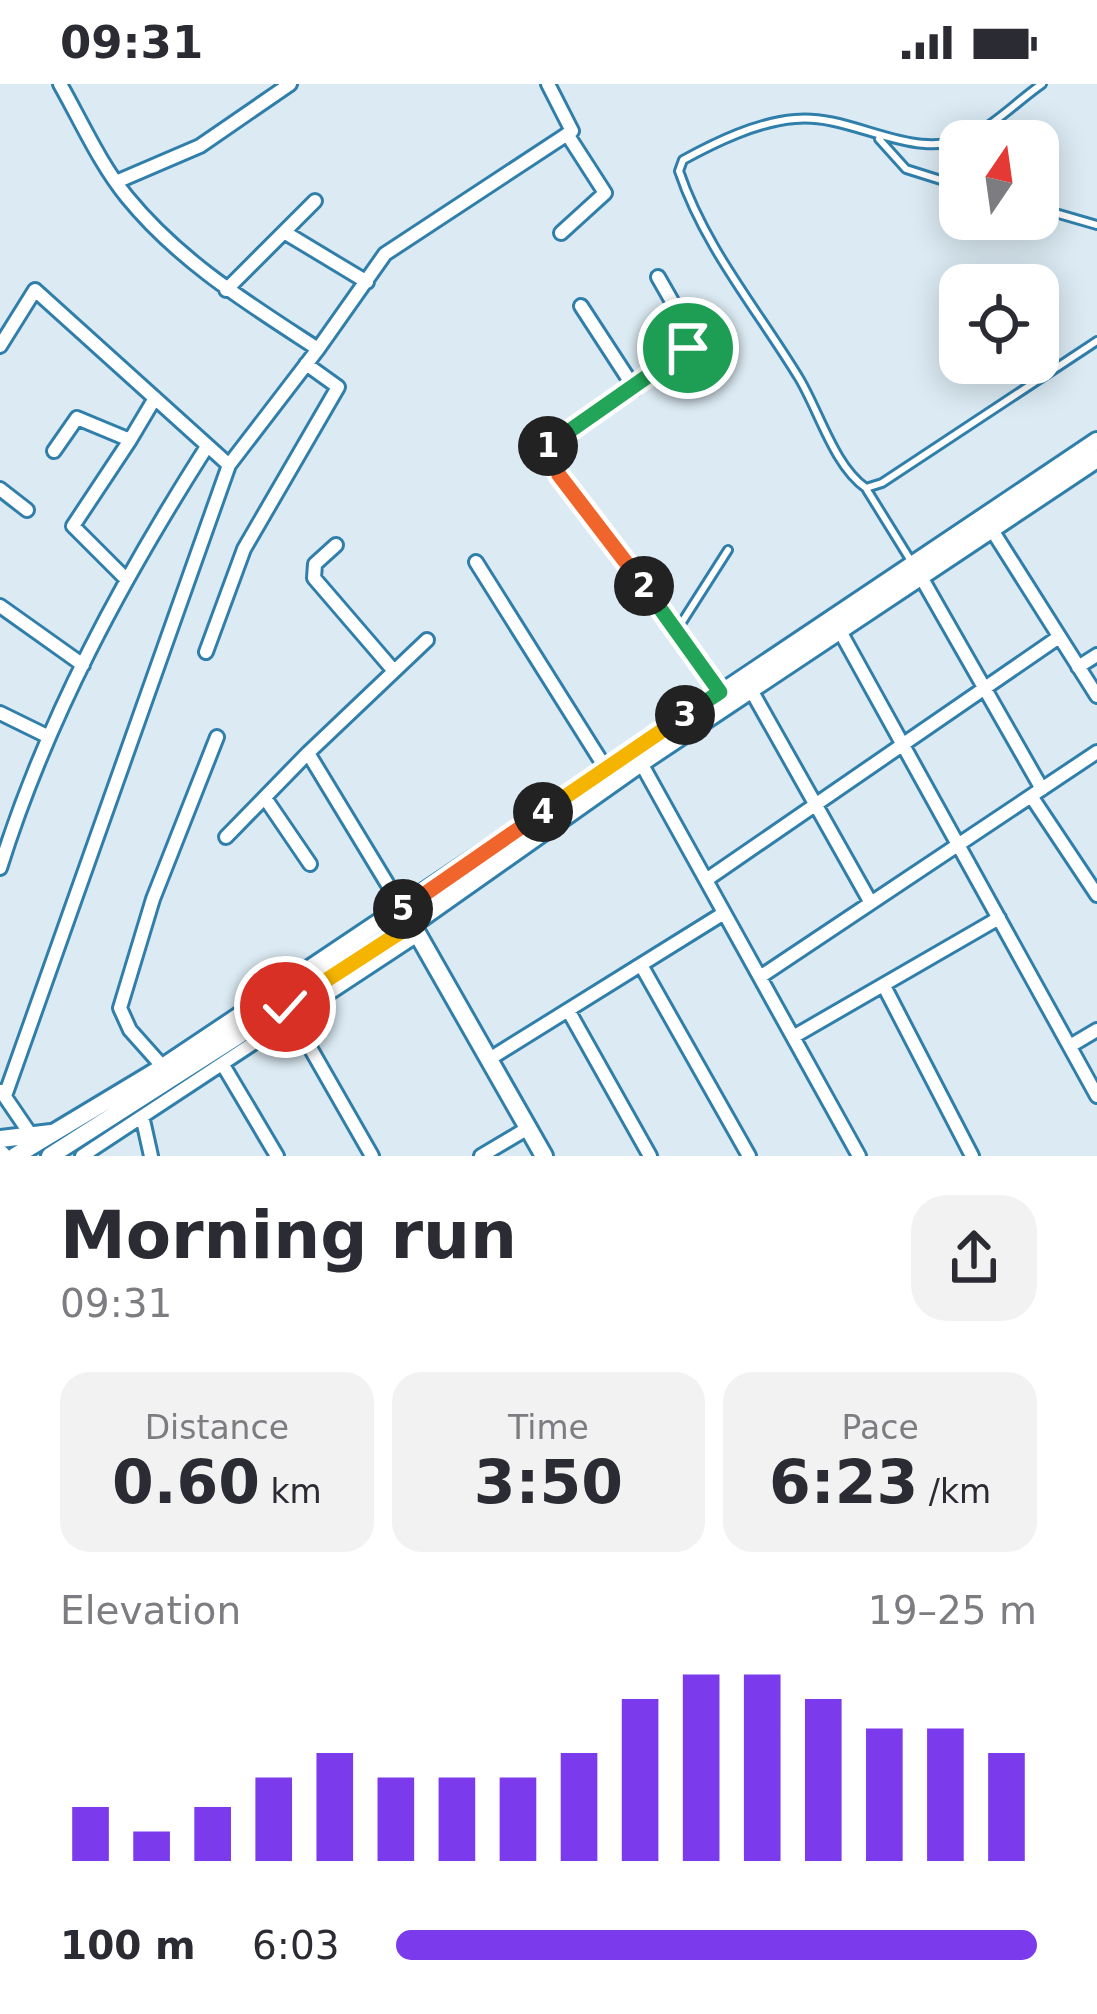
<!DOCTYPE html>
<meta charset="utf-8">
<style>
:root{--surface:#fff;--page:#f2f2f3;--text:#2b2b33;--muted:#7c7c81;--accent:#7c3aed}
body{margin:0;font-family:"DejaVu Sans",sans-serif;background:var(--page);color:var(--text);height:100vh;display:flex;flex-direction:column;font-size:45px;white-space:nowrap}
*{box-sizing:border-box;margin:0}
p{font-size:39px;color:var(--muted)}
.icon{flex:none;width:66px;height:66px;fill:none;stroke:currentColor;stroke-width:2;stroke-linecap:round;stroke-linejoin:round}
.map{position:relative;height:1072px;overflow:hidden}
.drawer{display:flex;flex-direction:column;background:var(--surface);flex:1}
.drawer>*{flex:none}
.needle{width:78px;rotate:13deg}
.controls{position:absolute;left:939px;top:36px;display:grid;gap:24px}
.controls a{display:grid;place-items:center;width:120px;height:120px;border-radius:24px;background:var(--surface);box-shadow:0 6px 30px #0003;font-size:60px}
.pin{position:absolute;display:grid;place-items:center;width:102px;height:102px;color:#fff;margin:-51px;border:6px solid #fff;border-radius:50%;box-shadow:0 3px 12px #0007}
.km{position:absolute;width:60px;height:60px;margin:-30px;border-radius:50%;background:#222;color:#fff;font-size:33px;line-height:60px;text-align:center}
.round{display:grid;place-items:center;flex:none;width:126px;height:126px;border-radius:36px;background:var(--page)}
.summary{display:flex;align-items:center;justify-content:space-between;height:204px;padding:0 60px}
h1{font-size:66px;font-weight:600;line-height:90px}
.metrics{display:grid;grid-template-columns:repeat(3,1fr);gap:18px;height:204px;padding:12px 60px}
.metrics div{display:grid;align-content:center;border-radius:30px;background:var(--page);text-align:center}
.metrics b{font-size:60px;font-weight:600}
.metrics small{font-size:33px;font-weight:400}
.metrics p{font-size:33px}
.chart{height:336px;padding:24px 60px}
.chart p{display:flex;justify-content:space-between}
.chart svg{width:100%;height:216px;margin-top:12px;stroke:var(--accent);stroke-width:6}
ul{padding:0 60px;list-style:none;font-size:39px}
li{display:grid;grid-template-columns:192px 144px 1fr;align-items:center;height:90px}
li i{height:30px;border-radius:15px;background:var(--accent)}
.status{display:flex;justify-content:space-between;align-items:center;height:84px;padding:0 60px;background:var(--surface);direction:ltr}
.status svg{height:33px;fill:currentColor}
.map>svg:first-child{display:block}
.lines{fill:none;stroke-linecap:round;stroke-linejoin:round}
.service-casing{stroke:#307fab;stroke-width:12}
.minor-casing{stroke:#307fab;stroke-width:18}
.tertiary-casing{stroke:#307fab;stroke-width:22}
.service{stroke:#fff;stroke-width:6}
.minor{stroke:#fff;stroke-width:12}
.tertiary{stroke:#fff;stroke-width:16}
.split-1-casing{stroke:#fff;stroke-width:24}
.split-2-casing{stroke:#fff;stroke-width:24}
.split-3-casing{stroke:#fff;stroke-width:24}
.split-4-casing{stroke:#fff;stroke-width:24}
.split-5-casing{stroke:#fff;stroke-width:24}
.split-6-casing{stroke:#fff;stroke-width:24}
.split-1{stroke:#22a559;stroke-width:15}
.split-2{stroke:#f0652b;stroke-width:15}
.split-3{stroke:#22a559;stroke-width:15}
.split-4{stroke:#f5b400;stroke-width:15}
.split-5{stroke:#f0652b;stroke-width:15}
.split-6{stroke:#f5b400;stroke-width:15}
</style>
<div class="status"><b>09:31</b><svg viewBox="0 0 49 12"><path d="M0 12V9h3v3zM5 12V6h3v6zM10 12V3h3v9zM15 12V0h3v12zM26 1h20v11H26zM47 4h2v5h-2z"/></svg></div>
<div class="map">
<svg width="1097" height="1072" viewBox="0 0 1097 1072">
<rect width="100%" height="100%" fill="#dbeaf3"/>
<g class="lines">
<defs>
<path id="service" d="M1042 0C1020 15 998 38 975 50 915 82 855 29 795 35 757 38 716 58 683 76L679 87C705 164 757 225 799 294 819 327 834 382 866 404L882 399 1097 257
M879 55 906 85 960 102
M1038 124 1097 141
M867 406 911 477
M677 546 728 466"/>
<path id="minor" d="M116 98 200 62 290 0
M284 148 367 198
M561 149 605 109 567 50
M658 193 686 242 688 264 547 364 559 391 720 608
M226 206 315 117
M581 222 635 305
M0 262 35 206 229 381 318 265C249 220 180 178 127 113 100 80 81 37 60 0
M318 265 385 170 572 47 548 0
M54 367 77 334 130 356 155 314
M0 405 27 426
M992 446 1097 612
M336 461 315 480 314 494 394 587
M476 478 606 685
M921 493 1042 705
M127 496 73 442 130 356
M0 522 83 581
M841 549 1097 1012
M206 568 244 465 338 303 306 280
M1078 583 1097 571
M751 606 871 819
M0 629 49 653
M641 679 859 1072
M1031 712 1097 811
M265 714 310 780
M226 753 308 669
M0 784C47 634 122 496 206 364
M706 796 1059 553
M402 824 308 669 427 556
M641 881 749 1072
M760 893 1097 668
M884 902 972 1072
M568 926 650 1072
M300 946 372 1072
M793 953 999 834
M1070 962 1097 946
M491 974 724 829
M223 981 277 1072
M163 983 130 946 120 924 153 815 217 653
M1 1007 31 1051
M6 1009 229 381
M143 1036 151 1072
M82 1072 419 850
M481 1072 528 1044"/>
<path id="tertiary" d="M409 835 544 1072
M0 1055 51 1049
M0 1069 3 1072
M15 1072 163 983 1097 357
M50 1072 413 840 641 679 1097 375"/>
</defs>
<use href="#service" class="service-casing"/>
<use href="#minor" class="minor-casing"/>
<use href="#tertiary" class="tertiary-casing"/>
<use href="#service" class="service"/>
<use href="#minor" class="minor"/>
<use href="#tertiary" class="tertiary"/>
</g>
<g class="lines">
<defs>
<path id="split-1" d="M548 362 688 264"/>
<path id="split-2" d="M548 362 559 391 644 502"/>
<path id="split-3" d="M644 502 720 608 685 631"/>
<path id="split-4" d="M543 728 685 631"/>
<path id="split-5" d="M403 825 543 728"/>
<path id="split-6" d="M285 923 413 840 403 825"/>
</defs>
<use href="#split-1" class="split-1-casing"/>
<use href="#split-2" class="split-2-casing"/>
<use href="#split-3" class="split-3-casing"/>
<use href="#split-4" class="split-4-casing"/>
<use href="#split-5" class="split-5-casing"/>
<use href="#split-6" class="split-6-casing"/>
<use href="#split-1" class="split-1"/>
<use href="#split-2" class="split-2"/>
<use href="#split-3" class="split-3"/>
<use href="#split-4" class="split-4"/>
<use href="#split-5" class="split-5"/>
<use href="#split-6" class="split-6"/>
</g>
</svg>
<div class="controls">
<a><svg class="needle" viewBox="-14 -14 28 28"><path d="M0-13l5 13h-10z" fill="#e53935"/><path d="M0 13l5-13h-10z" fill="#7c7c81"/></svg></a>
<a><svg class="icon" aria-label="locate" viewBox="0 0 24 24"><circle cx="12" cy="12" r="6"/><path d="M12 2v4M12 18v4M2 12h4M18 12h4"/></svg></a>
</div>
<div class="pin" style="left:688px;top:264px;background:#1e9e55"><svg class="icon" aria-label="arrive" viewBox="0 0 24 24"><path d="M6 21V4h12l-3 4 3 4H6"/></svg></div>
<div class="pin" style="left:285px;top:923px;background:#d93025"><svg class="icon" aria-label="check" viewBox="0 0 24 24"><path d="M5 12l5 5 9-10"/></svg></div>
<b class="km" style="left:548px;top:362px">1</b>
<b class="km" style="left:644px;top:502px">2</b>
<b class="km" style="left:685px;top:631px">3</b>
<b class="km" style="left:543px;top:728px">4</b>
<b class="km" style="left:403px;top:825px">5</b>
</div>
<section class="drawer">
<div class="summary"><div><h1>Morning run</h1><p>09:31</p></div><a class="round"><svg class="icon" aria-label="share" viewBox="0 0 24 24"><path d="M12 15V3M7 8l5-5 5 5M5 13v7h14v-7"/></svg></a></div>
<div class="metrics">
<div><p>Distance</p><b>0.60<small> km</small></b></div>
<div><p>Time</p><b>3:50</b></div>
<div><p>Pace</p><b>6:23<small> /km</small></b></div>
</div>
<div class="chart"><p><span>Elevation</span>19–25 m</p>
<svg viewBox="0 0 160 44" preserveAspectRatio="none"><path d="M5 44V33M15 44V38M25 44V33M35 44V27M45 44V22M55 44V27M65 44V27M75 44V27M85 44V22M95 44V11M105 44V6M115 44V6M125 44V11M135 44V17M145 44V17M155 44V22"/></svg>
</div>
<ul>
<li><b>100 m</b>6:03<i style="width:100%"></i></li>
</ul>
</section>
